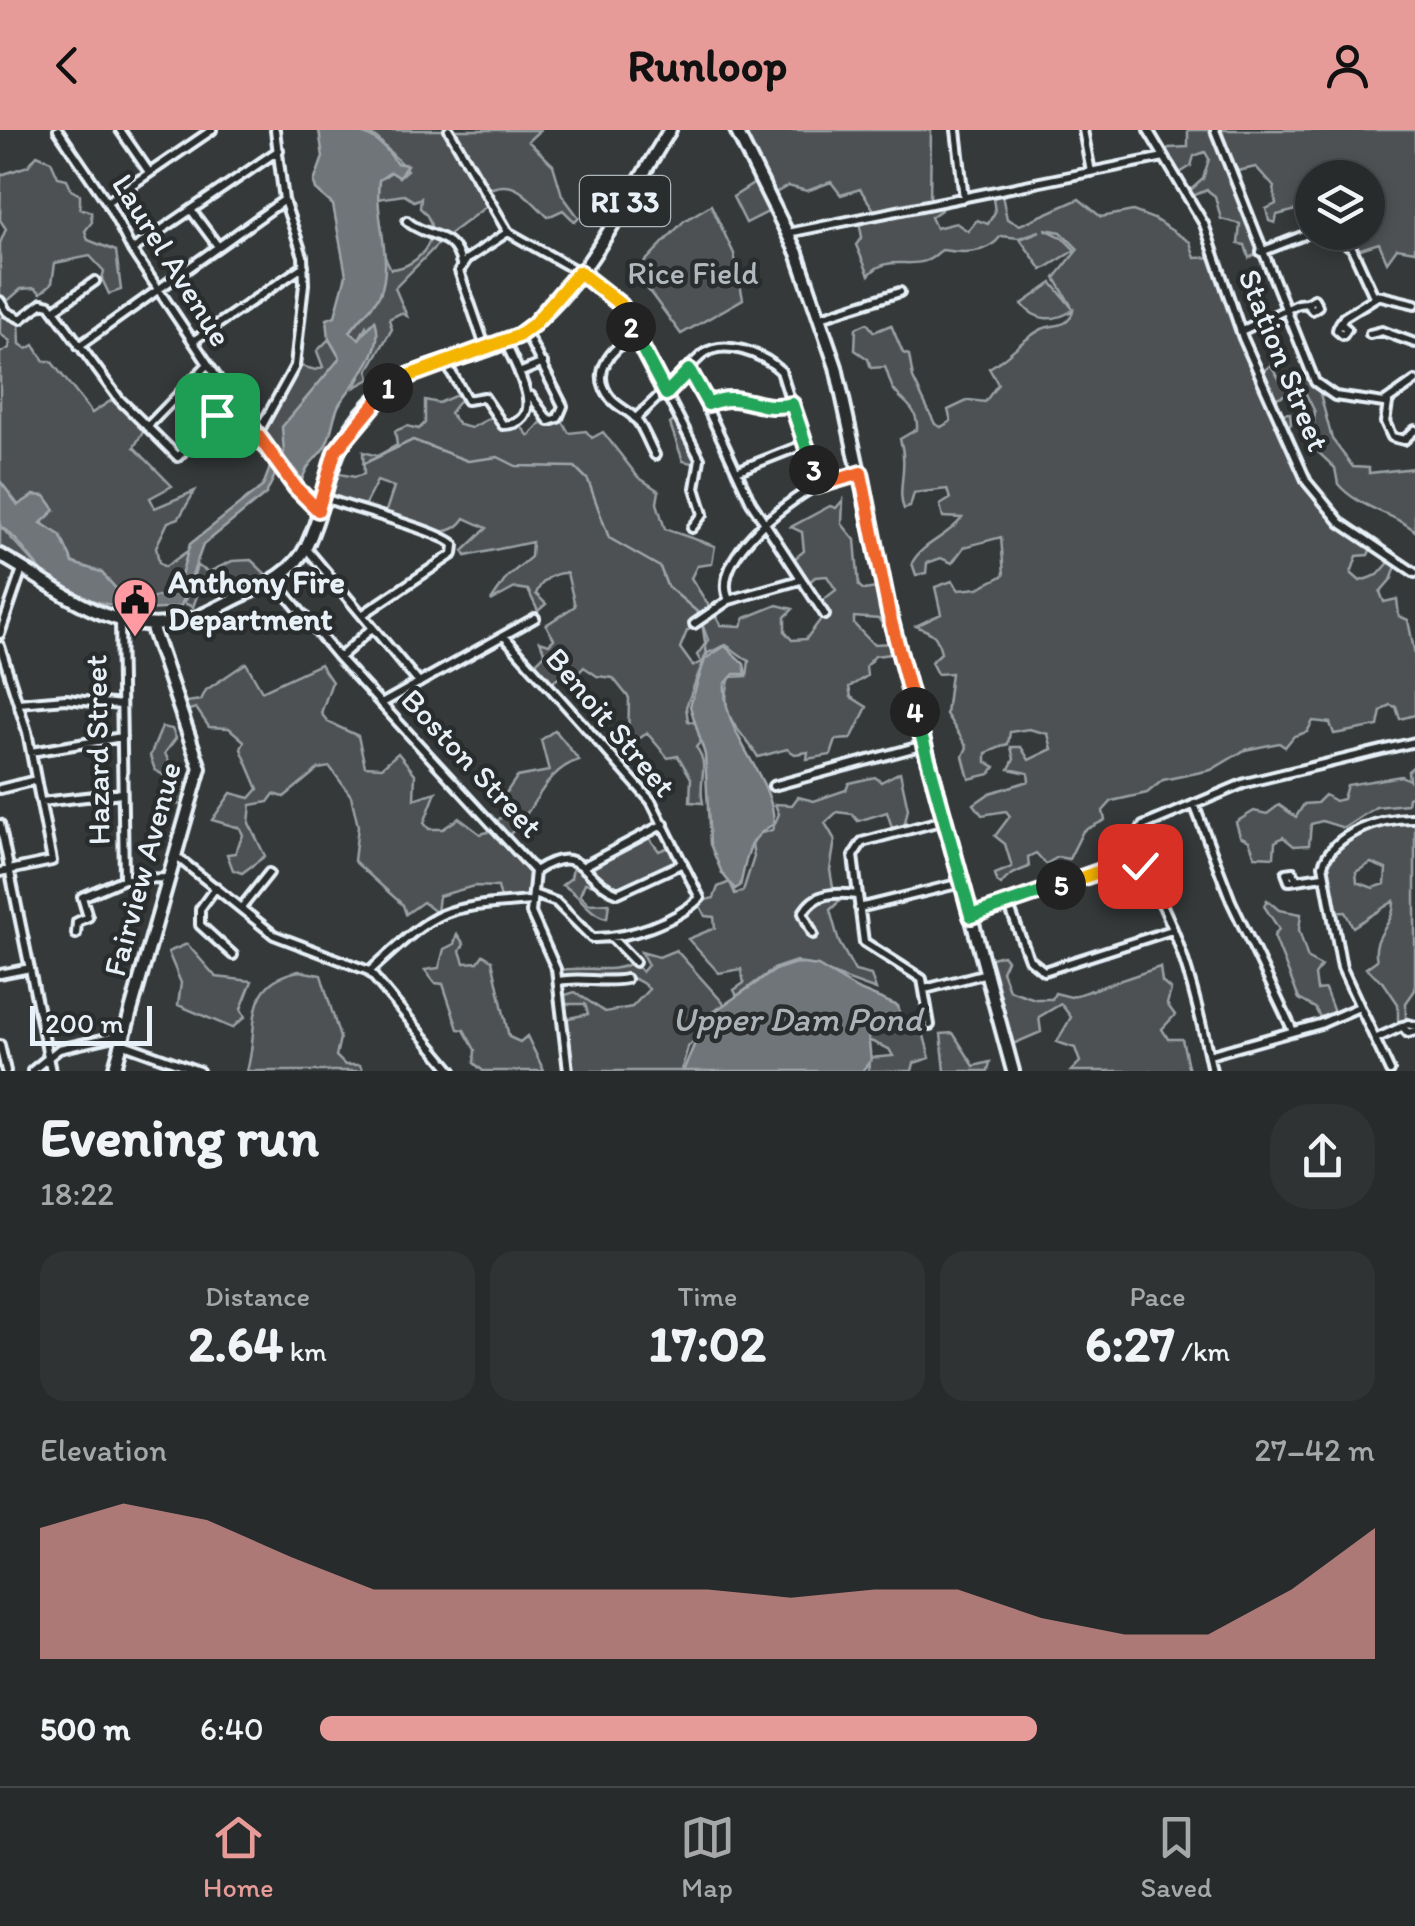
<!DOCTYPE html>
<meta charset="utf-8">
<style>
:root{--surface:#282b2c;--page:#303334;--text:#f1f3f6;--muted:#a5a7a9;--line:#444748;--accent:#e69b98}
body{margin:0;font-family:Itim,sans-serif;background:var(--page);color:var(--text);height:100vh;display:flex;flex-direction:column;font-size:38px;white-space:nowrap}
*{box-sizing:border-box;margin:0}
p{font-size:32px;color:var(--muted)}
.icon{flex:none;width:55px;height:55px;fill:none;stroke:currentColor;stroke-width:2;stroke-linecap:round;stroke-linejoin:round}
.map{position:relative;height:941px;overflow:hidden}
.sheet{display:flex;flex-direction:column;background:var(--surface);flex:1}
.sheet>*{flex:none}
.buttons{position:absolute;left:1295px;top:30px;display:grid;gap:20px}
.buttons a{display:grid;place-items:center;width:90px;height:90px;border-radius:50%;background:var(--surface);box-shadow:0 5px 15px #0003,0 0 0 2px var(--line);font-size:50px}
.scale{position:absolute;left:30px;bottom:25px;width:122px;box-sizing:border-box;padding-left:10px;border:5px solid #e8f1f8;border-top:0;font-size:28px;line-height:35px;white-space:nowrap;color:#e8f1f8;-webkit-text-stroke:8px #2a2d2e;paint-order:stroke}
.pin{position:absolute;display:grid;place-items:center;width:85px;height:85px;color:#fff;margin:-42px;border-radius:20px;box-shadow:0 5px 15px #0006}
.km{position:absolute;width:50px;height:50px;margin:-25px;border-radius:50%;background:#222;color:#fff;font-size:28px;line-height:50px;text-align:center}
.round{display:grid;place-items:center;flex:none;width:105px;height:105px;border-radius:40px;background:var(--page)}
.overview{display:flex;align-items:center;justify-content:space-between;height:170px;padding:0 40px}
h1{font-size:55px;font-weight:700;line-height:75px}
.figures{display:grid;grid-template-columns:repeat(3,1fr);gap:15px;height:170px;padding:10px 40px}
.figures div{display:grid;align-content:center;border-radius:25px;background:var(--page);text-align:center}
.figures b{font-size:50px;font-weight:700}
.figures small{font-size:28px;font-weight:400}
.figures p{font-size:28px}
.chart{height:280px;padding:20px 40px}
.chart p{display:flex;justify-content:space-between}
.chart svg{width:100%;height:180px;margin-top:10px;fill:var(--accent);opacity:.7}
ul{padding:0 40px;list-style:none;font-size:32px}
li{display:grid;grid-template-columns:160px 120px 1fr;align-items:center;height:75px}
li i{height:25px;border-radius:12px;background:var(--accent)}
header{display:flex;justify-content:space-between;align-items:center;height:130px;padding:0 40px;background:var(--accent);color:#111;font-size:45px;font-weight:700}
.dock{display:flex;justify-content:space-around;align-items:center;height:140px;border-top:2px solid var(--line);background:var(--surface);font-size:28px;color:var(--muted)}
.dock a{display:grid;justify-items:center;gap:5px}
.dock .selected{color:var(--accent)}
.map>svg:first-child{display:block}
.green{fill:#4d5152;stroke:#9aa1a5;stroke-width:2.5;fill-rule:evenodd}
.water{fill:#707579;stroke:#a0a7ac;stroke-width:2.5}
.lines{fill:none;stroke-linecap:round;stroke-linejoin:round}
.stream{stroke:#a0a7ac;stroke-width:2.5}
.minor-casing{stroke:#e8f1f8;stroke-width:14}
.major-casing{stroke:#e8f1f8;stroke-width:18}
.minor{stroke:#2a2d2e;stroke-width:6}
.major{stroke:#2a2d2e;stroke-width:10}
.split-1-casing{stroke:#fff;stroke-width:20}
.split-2-casing{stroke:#fff;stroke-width:20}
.split-3-casing{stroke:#fff;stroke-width:20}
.split-4-casing{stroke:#fff;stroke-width:20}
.split-5-casing{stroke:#fff;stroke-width:20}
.split-6-casing{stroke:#fff;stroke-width:20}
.split-1{stroke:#f0652b;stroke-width:12}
.split-2{stroke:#f5b400;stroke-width:12}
.split-3{stroke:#22a559;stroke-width:12}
.split-4{stroke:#f0652b;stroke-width:12}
.split-5{stroke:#22a559;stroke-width:12}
.split-6{stroke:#f5b400;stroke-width:12}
.labels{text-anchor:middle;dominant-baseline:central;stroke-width:9;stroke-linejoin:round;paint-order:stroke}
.shield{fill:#2a2d2e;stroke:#afb6bb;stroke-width:2.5}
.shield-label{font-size:30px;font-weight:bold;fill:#e8f1f8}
.street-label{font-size:32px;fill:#e8f1f8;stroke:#2a2d2e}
.park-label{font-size:32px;fill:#b2b9be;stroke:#2a2d2e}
.poi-label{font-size:32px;font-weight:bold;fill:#e8f1f8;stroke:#2a2d2e;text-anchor:start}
.water-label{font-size:35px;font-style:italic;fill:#acb3b8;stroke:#2a2d2e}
</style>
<header><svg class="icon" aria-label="back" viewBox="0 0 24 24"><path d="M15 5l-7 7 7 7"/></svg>Runloop<svg class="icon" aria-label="person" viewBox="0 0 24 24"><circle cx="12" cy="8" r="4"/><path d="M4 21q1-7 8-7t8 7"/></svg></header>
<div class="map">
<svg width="1415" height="941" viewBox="0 0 1415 941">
<rect width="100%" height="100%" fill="#35393a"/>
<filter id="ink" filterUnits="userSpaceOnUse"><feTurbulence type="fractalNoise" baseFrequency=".01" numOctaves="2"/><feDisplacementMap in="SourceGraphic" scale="20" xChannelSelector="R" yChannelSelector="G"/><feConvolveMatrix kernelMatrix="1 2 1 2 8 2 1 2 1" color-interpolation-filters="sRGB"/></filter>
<g filter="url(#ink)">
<path class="green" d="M362 0H540L528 11 553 35 562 65 579 88 575 92 563 80 548 87C527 68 517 46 485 61L487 76 443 109 395 158 407 186 401 183 389 189 392 199 368 240 370 249 355 257 376 216 366 196 359 209 350 202 379 166 384 125 391 139C421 138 447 100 420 78L421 68 414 71 404 65 377 69 379 50 391 42 399 47 407 40 378 9Z
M735 0H931L930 73 938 72 941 80 931 87 936 98 956 93 968 101 977 90 988 94 995 82 993 68 1002 65 1007 89 1020 95 1079 69 1101 87 1133 81 1154 89 1190 112 1195 128 1216 127 1261 243 1271 235 1281 252 1309 244 1318 256 1332 309 1353 337 1369 338V343L1415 338V401C1394 383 1358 378 1338 354L1335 338 1318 322V309L1312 304 1315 282 1303 258 1271 270 1276 284 1290 283 1291 294 1283 302C1305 351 1328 385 1373 414L1368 425 1357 426 1351 443 1360 451 1378 445 1394 427 1398 430 1392 448 1380 462 1384 472 1397 469 1399 486 1408 490 1415 525V585L1400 589 1396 577 1390 575 1381 581 1378 596 1334 604 1330 593 1313 591 1307 602 1294 606 1285 617 1279 613 1245 620 1211 640 1163 650 1147 663 1112 671 1103 681 1105 690 1083 701 1069 729 1058 727 1046 734 1036 723 1028 727 1029 737C1019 741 1007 745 1001 755L997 752 995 744 1012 737 1005 714 995 706 1010 686 1006 681 982 685 974 674 990 663 1029 651 1028 643 1009 639 1014 629 1011 617H1021L1029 630 1052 619 1048 604 1029 599 1010 602 1008 614 986 623V632L995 637 990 644 969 649 963 626 967 617 946 584 951 543 937 544 931 532 941 523C937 503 932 503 916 496L941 484 935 457 952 451 959 460 978 458 1004 445 1001 407 964 417 952 433 941 428 927 433 926 443 916 445 912 433C922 413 948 407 962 388L943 387 940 375 950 369 947 359 914 363 910 377 904 379C896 361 909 337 900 309L917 299C918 277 904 274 894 260 890 255 888 243 885 237L871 238 868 229 855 220 856 198 867 193 874 202 891 195 903 223 909 225 913 248 935 294 941 297 951 291 948 280 969 270 985 272 998 254 989 238C1008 228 1023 208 1042 199 1055 193 1069 199 1073 180 1055 192 1036 192 1022 174L1052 153 1073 179 1055 148 1078 119 1061 102 1045 99 1062 107 1075 120 1042 140 1020 109 1040 101 1019 108 1001 106C987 125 962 123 942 120 937 123 933 128 928 130 910 139 886 124 869 145L856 115 862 107 858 87 876 83 860 59 841 65 831 52 807 61 788 56 770 66 776 78 746 93 733 67 761 49Z
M1188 0H1415V121L1397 118 1387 132 1379 113 1354 121 1331 103 1368 102V48H1312V76L1277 85 1275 93 1269 91 1266 79 1276 74 1274 57 1256 37 1233 42 1261 121 1249 128 1245 115 1238 114 1240 94 1221 89 1215 66 1207 60 1188 68 1186 64 1203 49 1209 29 1205 22 1194 26 1191 36 1175 46 1162 23 1169 18 1188 17Z
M37 25 51 31 58 47 67 49 71 60 80 65V78L91 82 92 92 85 101 88 110 116 121 121 160 109 164 102 149 104 141 90 126 55 133 52 153 41 163 35 158 21 159 3 175 0 172V113L6 99 0 90 1 45 28 36Z
M711 75 734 124 743 169 681 204 635 142 684 91Z
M8 184 19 190 20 214 27 219 34 215 44 231H51L92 283 118 266 146 297 134 317 172 356 150 368 155 378 195 361 179 388 168 392 156 417 159 433 165 437 189 420 176 462 147 469 120 463 101 442 73 433 60 405 46 400 41 389 54 378 45 367 18 375 0 351V223L9 218 10 211 0 204V188Z
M329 209 340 228 288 293 285 323 275 329 257 304 296 235 316 240 323 237 317 221Z
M461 263 463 266 450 283 459 295 471 298 496 285 503 296 518 293 529 306 545 288 559 285 569 303 586 301 592 308 603 302 638 347 659 361 657 373 665 399 715 416 712 434 697 436 691 448 721 495 741 496 745 488 777 475 793 479 785 487V502L792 510 806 509 824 485 818 474 836 460 827 446 815 447 805 456 789 433 804 421 802 402 791 397 830 376 836 378 843 370 842 394 855 410 859 456 864 460 883 457 891 494 883 496 879 489 854 487V494L873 514 896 513 899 523 875 526 866 536 867 546 849 557 851 567 867 577 851 609 836 610 831 625 807 629 808 622 795 624 787 619 758 627C740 597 717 590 730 547L747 546 749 531 726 515 706 524 686 577 688 591 696 593 703 609 696 617C711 636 697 652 703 673L690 672 691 648 678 626 668 628 647 603 628 617 629 568 613 548 597 546 584 537 570 551 563 545 548 555 532 537 545 524 540 511 549 514 554 509 546 495 575 476 567 443C553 442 541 451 536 464L546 474 538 481 528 460 515 458 491 471 507 447 531 427 532 412 466 426 463 421 487 398 465 388C449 414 408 398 383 390L394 357 377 351 361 382 323 368 329 342 355 347 364 344 363 322 377 326 397 315 395 301 407 296 419 299 425 293V270L439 273ZM701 491 708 510 697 525 701 532 693 536 680 518 687 501Z
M679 287 700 335 683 331 670 294Z
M0 396 46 446 101 473 98 479 0 425Z
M251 430 273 451 244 464 233 450 219 461 210 456 199 460 193 477 184 473 197 436 209 442 232 431Z
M246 533 262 561 320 534 332 552 321 583 328 592 358 606 365 636 382 637 398 623 415 644 414 669 436 662 424 693 429 699H443L459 688 480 704 488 702 502 686 501 670 517 647 549 641 541 610 555 600 579 630C542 641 535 683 507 707L535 741 530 772 502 773 498 757 474 756 439 766 437 783 423 772 406 784 403 775 354 731 358 696 351 666 330 637 318 639 284 667 274 664 268 672 251 675 249 693 265 726 242 743 233 740 227 724 235 723 243 705 240 698 212 690 231 663 250 668 258 659 241 619 244 611 229 598 209 597 196 578 182 582 178 573 201 570 206 560Z
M162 597 172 599 176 608 165 623 177 651 196 657 192 675 169 674 165 686 156 667 168 648 155 640 150 626Z
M1415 635V664L1408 667 1407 674 1376 677 1344 698 1322 691 1311 694 1309 715 1294 716 1283 707 1275 712 1274 727 1255 726 1249 711 1240 706 1236 692 1254 681 1267 684 1279 675 1296 687 1304 674 1317 673 1325 665 1335 671 1343 669 1347 655 1401 646 1409 650 1408 641Z
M900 642 908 679 903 701 894 704 887 682 858 691 852 684 837 682 825 693 835 710 830 740 834 763 847 764 830 780 839 812 855 841 871 845 876 860 796 831 775 838 737 866 734 860 744 853 741 839 719 843 688 809 715 798 714 787 705 786 698 772 714 768 718 757 730 752 735 764 743 761 754 727 751 706 772 700 779 684 775 674 792 675 798 667 814 671 846 660 849 653 875 647 881 652Z
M1393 688H1415V860L1406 873V896H1398V874L1384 853 1366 838 1377 830C1370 806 1395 795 1394 771L1353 797 1345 782 1332 783 1321 741 1334 711ZM1371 733 1386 739 1385 754 1373 758 1357 752 1356 742Z
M647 705 659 721 674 715 682 734 626 762 585 753 580 765 589 774 609 773 607 788C588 785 578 761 562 755L571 748 574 732 587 735Z
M1267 770 1279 780 1301 784 1299 800 1308 829 1321 836 1315 845 1317 860 1325 859 1335 885 1322 891 1315 878 1299 869 1274 806 1279 799 1264 776Z
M457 804 464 814 460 821 464 833 478 832 483 825 492 830 509 907 520 912 527 906 544 941H483L474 933 475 920 464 900 458 899 443 854 435 853 425 840 439 838 444 819 454 814Z
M187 814 216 847 252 851 241 879 245 887 232 898 178 875 181 853 168 822Z
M676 820 725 875 704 886 703 901 688 917 681 941H568L564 889 588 884 585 874H562V866L575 862 605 882 632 877 649 859C628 836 587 846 559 854L557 841C581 834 616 846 633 831L642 842 648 835 641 822 659 827Z
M1003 825 1007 830 1002 841 1009 860 1035 869H1052L1055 863 1071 867 1160 837 1162 852 1171 860 1167 874 1175 885 1162 899 1168 909H1182L1189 941H1071L1080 932 1075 918 1057 912 1071 887 1061 874 1039 887 1041 902 1006 917 983 830Z
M299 841 321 845 340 908 336 926 345 935H360L363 941H247C260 899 241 852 299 841Z
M879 888 923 902 930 928 914 933 912 941H868L870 928 893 926 889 919 868 910 865 893Z
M953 903 974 936 990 932 988 941H945L941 904Z"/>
<path class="water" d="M319 0C356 0 376 0 396 33L407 35 399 47 391 42 379 50C374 87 394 129 380 164 374 177 358 189 350 202L359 209 375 190C386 221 356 249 340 273 332 286 333 305 324 318 315 330 307 334 302 350L292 336 276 343 266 364 203 415 181 476C141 486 73 473 43 442 28 427 18 407 0 396V351L18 375 34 365 45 366 55 380 41 393 60 405 73 433 101 442 120 463 147 469 176 462 190 414 263 356 272 332 284 323 282 297 340 228 329 209 327 189 335 186 346 145 333 75 316 60 314 52 323 27Z
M725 516 744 534 746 544H734L725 554C722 606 773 644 774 694 746 708 747 729 740 756L735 759 722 743 710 714 705 625 690 576 705 529Z
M796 833 818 836 857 859 898 876 901 888 875 889 867 895 871 930 862 941H683L706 887 777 839Z"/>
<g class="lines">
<path class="stream" d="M363 334 413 310 468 331 498 327 516 336 575 337 588 350 609 408 660 437 667 456 701 485
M702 492 707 525"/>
<defs>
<path id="minor" d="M58 0 107 72 132 120 232 270 296 358 318 380
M120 0 149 42
M449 0 508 102 579 142 621 175 700 329 695 358 703 384 692 398
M956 0 964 68
M1083 0 1091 42
M1148 0 1204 94 1243 208 1307 352 1341 393 1415 443
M1215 0 1315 252 1335 266 1384 273 1415 251
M107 72 212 0
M191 80 217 115
M407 91C426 109 454 100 461 134
M1332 102 1352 118 1373 164 1415 174
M788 103 1164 27
M132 120 279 20
M1261 122 1312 102
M0 171 7 182 21 189 42 173 50 175 119 269 178 327 232 270
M54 180 95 151
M821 187 900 162
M1340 193 1347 199 1343 205 1337 200C1338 195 1342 191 1344 187L1376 167
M525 201 563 276 558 288 549 291 531 266
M1241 201 1298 174 1307 173 1312 180 1318 176 1314 169 1307 173
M1370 204 1382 201 1415 213
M635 206C611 218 589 243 611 269 618 277 629 281 636 289 644 299 649 314 655 325
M193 211 304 136
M79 216 284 70
M486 219 459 141 467 129 508 102
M446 233 467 270 484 267 503 295C551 294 515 235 505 212
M689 239 751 372 825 485
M519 243 543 233
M1388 273 1385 292 1392 307 1404 310 1415 300
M708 274C741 260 757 283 792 274
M635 289 703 224C725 209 762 223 781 241L817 355
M147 297 208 234
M257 305 295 236 304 154 303 126 284 70 275 0
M739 340 805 314
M324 368C347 377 444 402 454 415L453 424 362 485
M306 418 419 553
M274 450 339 528 535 741 531 783 556 839 568 941
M729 470C710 430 784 373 816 356 830 349 846 346 861 343
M120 490 124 749
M694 494 729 470 800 450
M0 504 22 439
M504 506 651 671 700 768C675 792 628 809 592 808L556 772 533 764
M0 516 27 602 52 731 0 742
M339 528 372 498
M18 573 66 569 121 575
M381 574 535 488
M31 622 122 607
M773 656 924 615
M0 659 36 650
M41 672 122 663
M1194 674 1231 771 1293 901
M0 694 51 941
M177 727 274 805 369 841 452 941
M1127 727C1174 762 1200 884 1212 941
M586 735 664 694
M535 741C583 710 582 750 618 763L683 733
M1297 750 1293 742 1286 743 1289 751H1290L1323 746
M216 757 200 779V795L233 825
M1008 773 1029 829 1044 841 1172 800
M241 778 269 743
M859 778 961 753
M971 786 1118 735 1143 696 1245 653 1415 612
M76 804 77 792 88 787 82 767 124 749 170 748
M813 804 803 783C815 762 834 762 857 765
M612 808 635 832
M370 841C439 778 437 778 531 771
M0 844 30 838
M559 851C583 846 601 854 626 849
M925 859 987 843
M930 895 922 849 864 812 853 726 862 712 944 690
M1402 896 1408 903 1415 901
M1375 909 1408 894 1415 896
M121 913 199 941
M0 915 6 941
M1209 925 1320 894 1359 877
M32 941 59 919 124 904
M1390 941 1342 838 1323 735C1334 702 1383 687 1415 688"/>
<path id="major" d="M736 0 797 123 836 237 894 503 1013 941
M0 425C56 456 110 507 180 492 202 488 223 474 243 465 268 454 295 441 307 415 336 351 323 315 384 261 421 229 476 231 517 206 581 167 629 63 670 0
M114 941 200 638 151 495"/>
</defs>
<use href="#minor" class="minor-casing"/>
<use href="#major" class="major-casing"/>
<use href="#minor" class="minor"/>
<use href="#major" class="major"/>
</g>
</g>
<g class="lines" filter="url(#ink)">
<defs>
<path id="split-1" d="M217 285 232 270 296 358 318 380 335 322 388 258"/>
<path id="split-2" d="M388 258 403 248 518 206 534 194 579 142 621 175 631 197"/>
<path id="split-3" d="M631 197 666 264 689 240 708 274C743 259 754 283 792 274L814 340"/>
<path id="split-4" d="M814 340 817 356 861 343 889 483 915 582"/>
<path id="split-5" d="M915 582 971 786 1061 755"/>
<path id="split-6" d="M1061 755 1118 735 1127 727 1140 736"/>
</defs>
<use href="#split-1" class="split-1-casing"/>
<use href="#split-2" class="split-2-casing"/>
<use href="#split-3" class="split-3-casing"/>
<use href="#split-4" class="split-4-casing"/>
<use href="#split-5" class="split-5-casing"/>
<use href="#split-6" class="split-6-casing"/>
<use href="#split-1" class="split-1"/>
<use href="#split-2" class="split-2"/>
<use href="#split-3" class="split-3"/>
<use href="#split-4" class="split-4"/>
<use href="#split-5" class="split-5"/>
<use href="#split-6" class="split-6"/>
</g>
<defs>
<symbol id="civic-pin" viewBox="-11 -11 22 30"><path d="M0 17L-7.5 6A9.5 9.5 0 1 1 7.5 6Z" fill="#ff9aa2" stroke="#2a2d2e"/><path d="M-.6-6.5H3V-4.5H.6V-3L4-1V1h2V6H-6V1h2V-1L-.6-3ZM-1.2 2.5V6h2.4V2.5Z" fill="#111"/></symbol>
</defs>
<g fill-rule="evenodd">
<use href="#civic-pin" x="110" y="445" width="50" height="68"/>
</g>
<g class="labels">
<rect class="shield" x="580" y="46" width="90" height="50" rx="8"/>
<g class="shield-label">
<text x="625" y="71">RI 33</text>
</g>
<g class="street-label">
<text transform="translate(172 130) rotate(58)">Laurel Avenue</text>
<text transform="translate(1284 230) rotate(68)">Station Street</text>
<text transform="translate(611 592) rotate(50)">Benoit Street</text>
<text transform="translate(97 620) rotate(-91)">Hazard Street</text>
<text transform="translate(472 633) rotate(47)">Boston Street</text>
<text transform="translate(142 739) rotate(-75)">Fairview Avenue</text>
</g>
<g class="park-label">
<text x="693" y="143">Rice Field</text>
</g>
<g class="poi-label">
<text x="168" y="452">Anthony Fire<tspan x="168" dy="37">Department</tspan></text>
</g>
<g class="water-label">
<text x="797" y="889">Upper Dam Pond</text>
</g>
</g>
</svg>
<div class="buttons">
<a><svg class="icon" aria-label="layers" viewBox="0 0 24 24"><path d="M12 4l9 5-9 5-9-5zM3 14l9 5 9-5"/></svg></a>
</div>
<div class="scale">200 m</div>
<div class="pin" style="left:217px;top:285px;background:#1e9e55"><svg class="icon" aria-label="arrive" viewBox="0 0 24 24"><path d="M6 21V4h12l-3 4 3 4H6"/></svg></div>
<div class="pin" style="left:1140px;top:736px;background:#d93025"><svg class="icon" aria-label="check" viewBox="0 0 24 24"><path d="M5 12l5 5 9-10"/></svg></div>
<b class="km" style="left:388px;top:258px">1</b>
<b class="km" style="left:631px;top:197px">2</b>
<b class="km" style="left:814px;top:340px">3</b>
<b class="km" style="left:915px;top:582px">4</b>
<b class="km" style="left:1061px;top:755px">5</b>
</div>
<section class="sheet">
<div class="overview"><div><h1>Evening run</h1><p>18:22</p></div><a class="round"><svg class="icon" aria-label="share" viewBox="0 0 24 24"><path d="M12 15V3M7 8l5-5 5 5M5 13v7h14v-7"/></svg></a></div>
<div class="figures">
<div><p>Distance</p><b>2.64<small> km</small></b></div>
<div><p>Time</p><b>17:02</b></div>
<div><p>Pace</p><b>6:27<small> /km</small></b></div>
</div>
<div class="chart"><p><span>Elevation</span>27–42 m</p>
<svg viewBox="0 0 160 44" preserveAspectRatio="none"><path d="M0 44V12L10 6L20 10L30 19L40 27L50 27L60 27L70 27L80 27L90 29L100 27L110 27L120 34L130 38L140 38L150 27L160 12V44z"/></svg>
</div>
<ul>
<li><b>500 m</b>6:40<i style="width:68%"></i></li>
</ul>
</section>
<nav class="dock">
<a class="selected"><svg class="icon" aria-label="home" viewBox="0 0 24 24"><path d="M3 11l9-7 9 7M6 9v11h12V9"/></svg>Home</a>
<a><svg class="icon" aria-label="map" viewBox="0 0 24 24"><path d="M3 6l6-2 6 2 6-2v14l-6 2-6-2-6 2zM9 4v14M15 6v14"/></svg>Map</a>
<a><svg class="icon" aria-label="saved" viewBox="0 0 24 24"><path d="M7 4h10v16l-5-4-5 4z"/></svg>Saved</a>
</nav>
